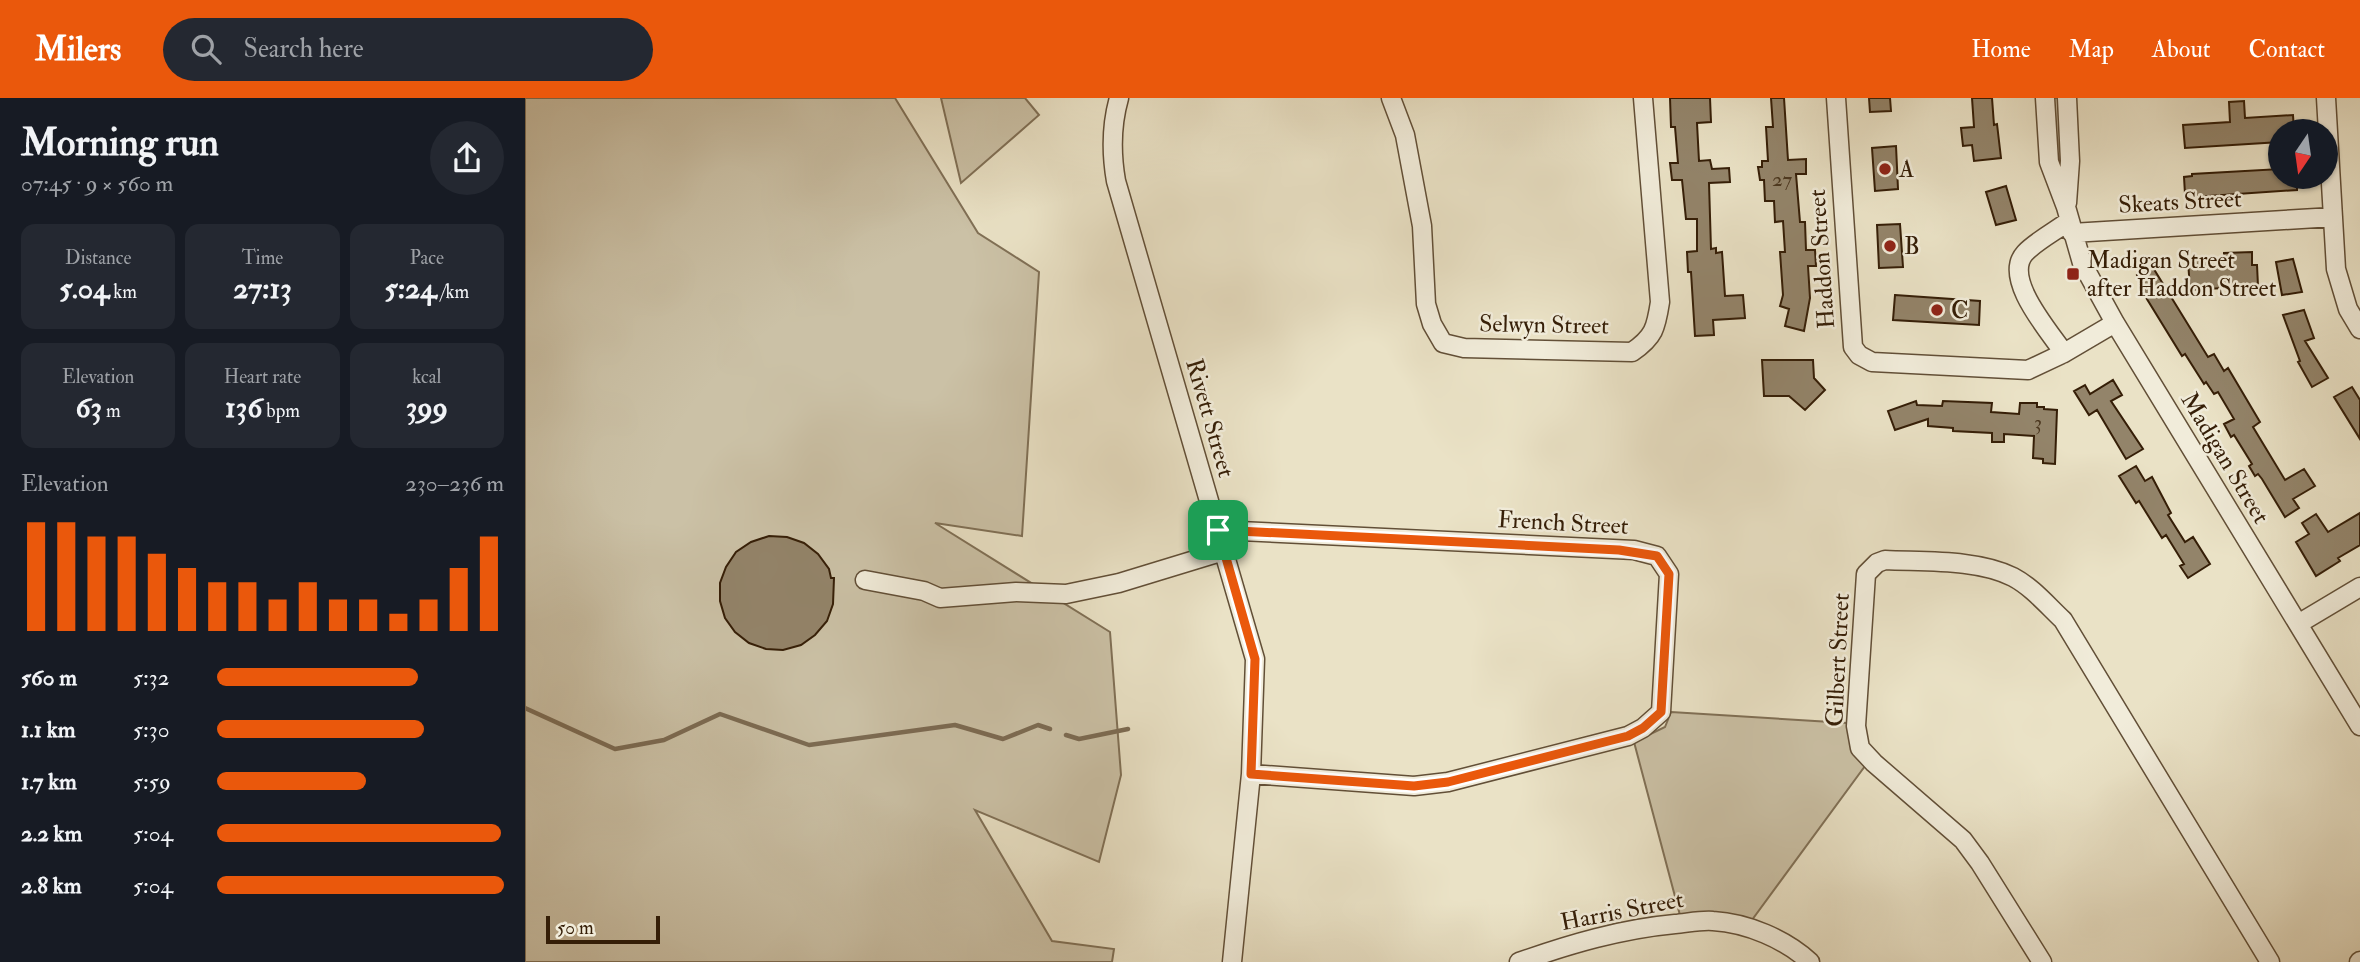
<!DOCTYPE html>
<meta charset="utf-8">
<style>
:root{--surface:#171b24;--page:#242831;--text:#f1f3f6;--muted:#9ea1a6;--accent:#ea580c}
body{margin:0;font-family:"IM FELL Double Pica",serif;background:var(--page);color:var(--text);height:100vh;display:flex;flex-direction:column;font-size:26px;white-space:nowrap}
*{box-sizing:border-box;margin:0}
p{font-size:23px;color:var(--muted)}
.icon{flex:none;width:38px;height:38px;fill:none;stroke:currentColor;stroke-width:2;stroke-linecap:round;stroke-linejoin:round}
.map{position:relative;flex:1;overflow:hidden}
.sheet{display:flex;flex-direction:column;background:var(--surface);width:525px}
.sheet>*{flex:none}
.needle{width:46px;rotate:193deg}
.tools{position:absolute;left:1743px;top:21px;display:grid;gap:14px}
.tools a{display:grid;place-items:center;width:70px;height:70px;border-radius:50%;background:var(--surface);box-shadow:0 2px 5px #0004;font-size:35px}
.scale{position:absolute;left:21px;bottom:18px;width:114px;box-sizing:border-box;padding-left:7px;border:4px solid #351e07;border-top:0;font-size:19px;line-height:24px;white-space:nowrap;color:#351e07;-webkit-text-stroke:5px #f1ecda;paint-order:stroke}
.pin{position:absolute;display:grid;place-items:center;width:60px;height:60px;color:#fff;margin:-30px;border-radius:14px;box-shadow:0 4px 10px #0006}
.round{display:grid;place-items:center;flex:none;width:74px;height:74px;border-radius:37px;background:var(--page)}
.headline{display:flex;align-items:center;justify-content:space-between;height:119px;padding:0 21px}
h1{font-size:38px;font-weight:700;line-height:52px}
.stats{display:grid;grid-template-columns:repeat(3,1fr);gap:10px;height:119px;padding:7px 21px}
.stats div{display:grid;align-content:center;border-radius:14px;background:var(--page);text-align:center}
.stats b{font-size:30px;font-weight:700}
.stats small{font-size:19px;font-weight:400}
.stats p{font-size:19px}
.chart{height:196px;padding:14px 21px}
.chart p{display:flex;justify-content:space-between}
.chart svg{width:100%;height:126px;margin-top:7px;stroke:var(--accent);stroke-width:6}
ul{padding:0 21px;list-style:none;font-size:23px}
li{display:grid;grid-template-columns:112px 84px 1fr;align-items:center;height:52px}
li i{height:18px;border-radius:9px;background:var(--accent)}
header{display:flex;align-items:center;gap:42px;box-sizing:border-box;height:98px;padding:0 35px;background:var(--accent);color:#fff}
header strong{font-size:33px}
nav{display:flex;gap:38px;margin-inline-start:auto;font-size:24px}
.search{width:490px;height:63px;background:var(--page);display:flex;align-items:center;gap:18px;box-sizing:border-box;padding:0 24px;border-radius:38px;color:var(--muted);font-size:26px}
main{display:flex;flex:1;min-height:0}
.map>svg:first-child{display:block}
.green{fill:#cbc1a6;stroke:#807056;stroke-width:2}
.lines{fill:none;stroke-linecap:round;stroke-linejoin:round}
.stream{stroke:#7c6b53;stroke-width:4.5}
.building{fill:#93846a;stroke:#351e07;stroke-width:2}
.minor-casing{stroke:#624f37;stroke-width:21}
.minor{stroke:#f1ecda;stroke-width:18}
.route-casing{stroke:#fff;stroke-width:14}
.route{stroke:#ea580c;stroke-width:9}
.poi-dot{fill:#8f2418;stroke:#f1ecda;stroke-width:2.5}
.labels{text-anchor:middle;dominant-baseline:central;stroke-width:5;stroke-linejoin:round;paint-order:stroke}
.number-label{font-size:21px;fill:#4c3820}
.poi-label{font-size:24px;fill:#351e07;stroke:#f1ecda;text-anchor:start}
.street-label{font-size:24px;fill:#351e07;stroke:#f1ecda}
</style>
<header>
<strong>Milers</strong>
<div class="search"><svg class="icon" aria-label="search" viewBox="0 0 24 24"><circle cx="10" cy="10" r="6"/><path d="M15 15l6 6"/></svg>Search here</div>
<nav><a>Home</a><a>Map</a><a>About</a><a>Contact</a></nav>
</header>
<main>
<section class="sheet">
<div class="headline"><div><h1>Morning run</h1><p>07:45 · 9 × 560 m</p></div><a class="round"><svg class="icon" aria-label="share" viewBox="0 0 24 24"><path d="M12 15V3M7 8l5-5 5 5M5 13v7h14v-7"/></svg></a></div>
<div class="stats">
<div><p>Distance</p><b>5.04<small> km</small></b></div>
<div><p>Time</p><b>27:13</b></div>
<div><p>Pace</p><b>5:24<small> /km</small></b></div>
</div>
<div class="stats">
<div><p>Elevation</p><b>63<small> m</small></b></div>
<div><p>Heart rate</p><b>136<small> bpm</small></b></div>
<div><p>kcal</p><b>399</b></div>
</div>
<div class="chart"><p><span>Elevation</span>230–236 m</p>
<svg viewBox="0 0 160 44" preserveAspectRatio="none"><path d="M5 44V6M15 44V6M25 44V11M35 44V11M45 44V17M55 44V22M65 44V27M75 44V27M85 44V33M95 44V27M105 44V33M115 44V33M125 44V38M135 44V33M145 44V22M155 44V11"/></svg>
</div>
<ul>
<li><b>560 m</b>5:32<i style="width:70%"></i></li>
<li><b>1.1 km</b>5:30<i style="width:72%"></i></li>
<li><b>1.7 km</b>5:59<i style="width:52%"></i></li>
<li><b>2.2 km</b>5:04<i style="width:99%"></i></li>
<li><b>2.8 km</b>5:04<i style="width:100%"></i></li>
</ul>
</section>
<div class="map">
<svg width="1835" height="864" viewBox="0 0 1835 864">
<rect width="100%" height="100%" fill="#eae2c6"/>
<filter id="stains"><feTurbulence type="fractalNoise" baseFrequency=".00286" numOctaves="4"/><feColorMatrix values="0 0 0 0 .2 0 0 0 0 .09 0 0 0 0 .02 0 0 0 .5 -.17"/></filter>
<radialGradient id="worn" r=".72"><stop offset=".6" stop-color="#630" stop-opacity="0"/><stop offset="1" stop-color="#630" stop-opacity=".3"/></radialGradient>
<path class="green" d="M0 0H370L453 135 514 174 497 438 410 425 585 534 596 677 574 764 450 712 527 843 589 851 587 864H0Z
M416 0H500L514 17 436 85Z
M1523 0H1535L1540 70 1533 71Z
M1146 614 1322 625 1328 650 1340 668 1224 826 1156 821 1109 644 1140 629Z"/>
<g class="lines">
<path class="stream" d="M0 610 90 651 139 642 195 616 284 647 430 627 478 641 513 627 525 631
M541 637 554 641 603 631"/>
</g>
<path class="building" d="M1145 0H1185L1186 24 1172 25 1174 63 1185 62 1187 71 1204 70 1205 84 1184 85 1186 151 1191 150V155L1197 154 1200 198 1218 197 1220 220 1188 222 1189 237 1170 238 1166 174H1163L1162 154 1172 153V121H1161L1157 82H1147L1145 65H1153L1150 29H1146Z
M1246 0H1259L1263 62 1281 61V76H1271L1275 124H1280L1281 152H1290L1291 168H1283L1285 200 1279 233 1260 228 1264 211 1255 208 1258 197 1255 154H1260L1258 123 1250 124 1249 103H1240L1239 82H1235L1233 69H1237V63H1243L1241 29H1248Z
M1344 0H1365L1366 13 1345 14Z
M1447 0H1467L1469 27 1472 26 1476 60 1449 63 1447 47 1438 48 1436 30 1449 29Z
M1719 3 1720 20 1768 17 1769 33H1755V44L1660 50 1658 27 1705 24 1704 4Z
M1371 48 1373 91 1350 93 1347 50Z
M1755 71V79H1772V92L1669 99 1668 95 1660 96 1659 79 1667 78V76Z
M1481 88 1491 122 1471 127 1461 94Z
M1375 126 1378 169 1354 170 1352 127Z
M1727 154V167H1732L1733 188 1665 192 1663 162 1699 160V155Z
M1768 161 1777 194 1757 197 1751 164Z
M1627 168 1683 259 1689 256 1699 273 1703 270 1735 324 1728 329 1760 382 1779 371 1790 388 1768 401 1774 410 1760 419 1737 381 1733 376 1730 378 1724 368 1727 366 1709 337 1706 339 1699 326 1709 321 1693 294 1689 296 1681 284 1679 286 1660 256 1657 258 1617 193 1620 191 1612 177Z
M1370 197 1455 203 1454 227 1368 222Z
M1779 212 1789 240 1780 243 1803 280 1787 289 1773 264 1775 263 1758 217Z
M1237 262H1288L1289 280 1300 292 1280 312 1264 298H1239Z
M1588 282 1597 297 1586 303 1618 351 1601 361 1572 312 1564 317 1549 293 1560 287 1565 296Z
M1827 289 1835 302V341L1809 299Z
M1391 303 1392 307 1417 308 1418 303 1467 305 1466 314 1494 316 1495 305H1512V309H1519V311L1532 312 1530 366 1518 365V361L1508 360 1509 338 1479 336V344H1467V335L1428 333V330L1403 328V321L1370 332 1363 313Z
M1611 368 1620 383 1627 379 1646 415 1643 417 1660 444 1668 439 1685 466 1663 480 1655 468 1659 466 1641 437 1637 440 1614 403 1611 405 1594 378Z
M1835 415V447L1813 460 1815 463 1791 478 1771 444 1784 436 1777 425 1791 416 1803 434Z
M244 438 262 439 279 445 293 456 304 471 306 480H309L308 506 302 523 290 537 276 547 258 552 241 551 224 545 210 534 200 520 195 503V485L201 469 211 454 226 444Z"/>
<g class="lines">
<defs>
<path id="minor" d="M594 0C586 28 586 54 591 83L730 561 726 676 707 864
M866 0 880 37 897 128 901 206 907 226 918 245 939 250 1107 254C1129 239 1131 230 1135 204L1118 0
M1311 0 1328 249 1334 257 1347 264 1503 272 1539 255 1590 225
M1520 0 1524 64 1541 109 1557 165 1590 225 1835 628
M1801 0 1811 171 1823 211 1835 231
M1542 105 1545 63 1542 0
M1547 135 1808 119
M1539 255C1524 233 1477 180 1500 155 1510 144 1532 132 1544 123
M693 432 1109 452 1132 458 1144 476 1136 614 1118 630 1103 638 923 684 889 688 726 676
M340 482 399 493 415 500 491 494 541 496 594 485 699 453
M1773 526 1835 489
M994 864C1045 846 1096 831 1150 826 1162 825 1176 822 1188 823 1222 825 1260 841 1285 864
M1517 864 1455 765 1438 742 1349 665 1335 650 1331 628 1341 476 1352 465 1360 462C1399 464 1453 461 1488 479 1507 489 1522 507 1538 522L1745 864
M1834 864 1835 863"/>
</defs>
<use href="#minor" class="minor-casing"/>
<use href="#minor" class="minor"/>
</g>
<g class="lines">
<defs>
<path id="route" d="M693 432 1094 452 1132 458 1144 476 1136 614 1118 630 1103 638 923 684 889 688 726 676 730 561Z"/>
</defs>
<use href="#route" class="route-casing"/>
<use href="#route" class="route"/>
</g>
<g class="poi-dot">
<circle cx="1360" cy="71" r="7"/>
<circle cx="1365" cy="148" r="7"/>
<rect x="1541" y="169" width="14" height="14" rx="3.5"/>
<circle cx="1412" cy="212" r="7"/>
</g>
<g class="labels">
<g class="number-label">
<text x="1257" y="81">27</text>
<text x="1513" y="324">3</text>
</g>
<g class="poi-label">
<text x="1374" y="71">A</text>
<text x="1379" y="148">B</text>
<text x="1562" y="162">Madigan Street<tspan x="1562" dy="28">after Haddon Street</tspan></text>
<text x="1426" y="212">C</text>
</g>
<g class="street-label">
<text transform="translate(1655 104) rotate(-3)">Skeats Street</text>
<text transform="translate(1297 161) rotate(-94)">Haddon Street</text>
<text transform="translate(1019 227) rotate(1)">Selwyn Street</text>
<text transform="translate(685 320) rotate(74)">Rivett Street</text>
<text transform="translate(1700 360) rotate(59)">Madigan Street</text>
<text transform="translate(1038 425) rotate(3)">French Street</text>
<text transform="translate(1313 562) rotate(-87)">Gilbert Street</text>
<text transform="translate(1097 813) rotate(-11)">Harris Street</text>
</g>
</g>
<rect width="100%" height="100%" filter="url(#stains)"/>
<rect width="100%" height="100%" fill="url(#worn)"/>
</svg>
<div class="tools">
<a><svg class="needle" viewBox="-14 -14 28 28"><path d="M0-13l5 13h-10z" fill="#e53935"/><path d="M0 13l5-13h-10z" fill="#9ea1a6"/></svg></a>
</div>
<div class="scale">50 m</div>
<div class="pin" style="left:693px;top:432px;background:#1e9e55"><svg class="icon" aria-label="arrive" viewBox="0 0 24 24"><path d="M6 21V4h12l-3 4 3 4H6"/></svg></div>
</div>
</main>
